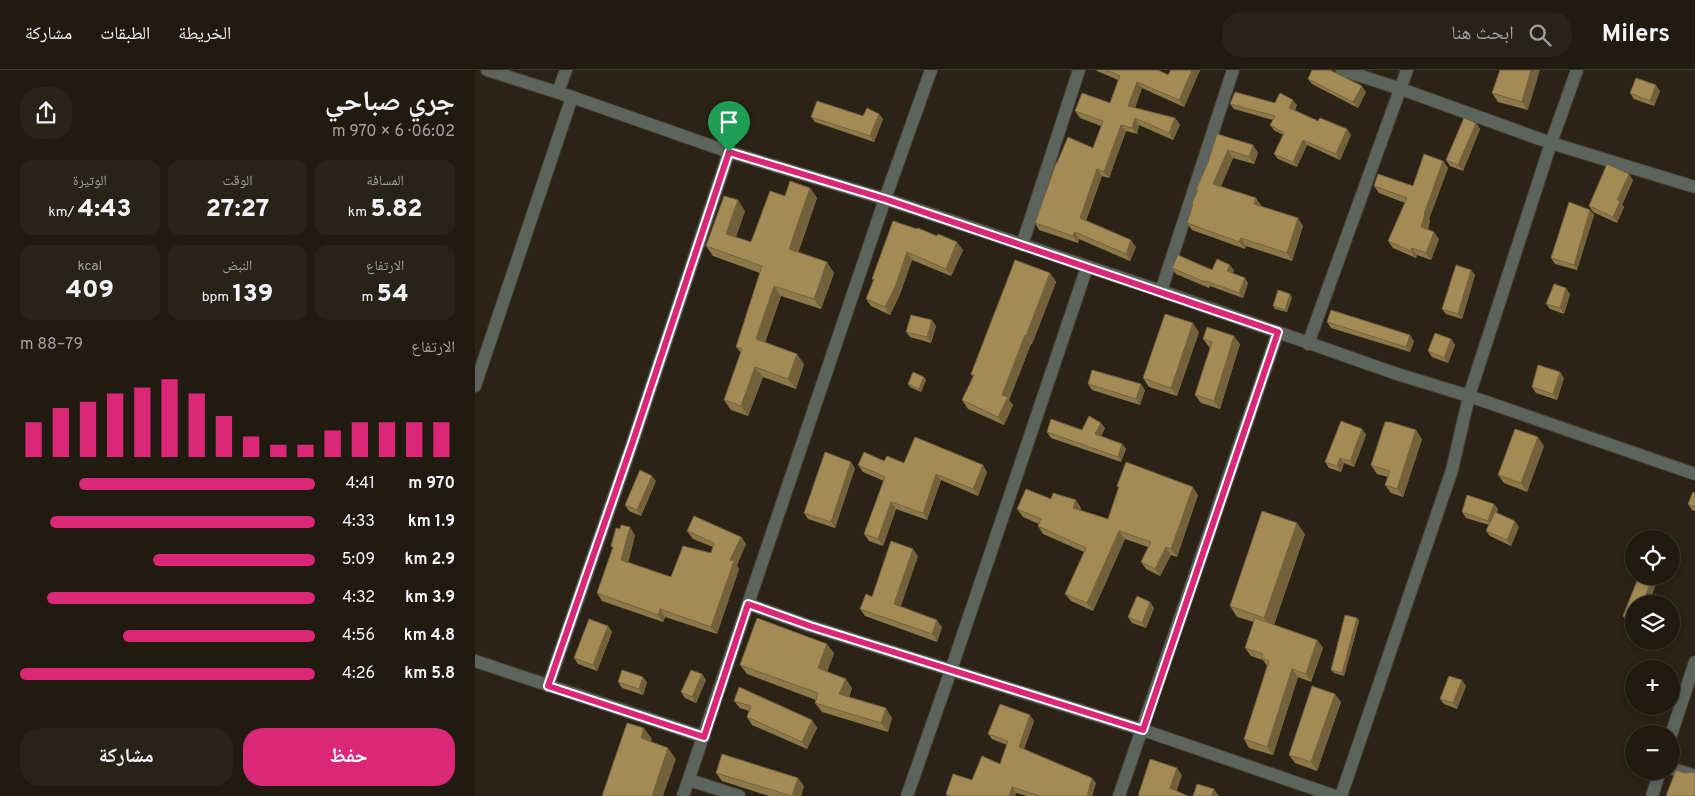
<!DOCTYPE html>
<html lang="ar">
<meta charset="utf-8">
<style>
:root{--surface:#201a10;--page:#282319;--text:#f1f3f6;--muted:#a2a19f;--line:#3d3830;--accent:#db2777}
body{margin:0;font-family:Overpass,"Noto Naskh Arabic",sans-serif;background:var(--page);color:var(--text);direction:rtl;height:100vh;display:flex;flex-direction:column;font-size:19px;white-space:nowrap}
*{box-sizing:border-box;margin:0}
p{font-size:16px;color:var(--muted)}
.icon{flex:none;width:28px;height:28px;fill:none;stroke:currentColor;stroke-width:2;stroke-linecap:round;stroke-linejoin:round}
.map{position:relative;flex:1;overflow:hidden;direction:ltr}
.sheet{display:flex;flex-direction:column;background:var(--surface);width:475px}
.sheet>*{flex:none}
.tools{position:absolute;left:1150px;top:460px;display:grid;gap:10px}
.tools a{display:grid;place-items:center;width:55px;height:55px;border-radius:50%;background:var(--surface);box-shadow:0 2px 8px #0003,0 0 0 1px var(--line);font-size:25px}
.pin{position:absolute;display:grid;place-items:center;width:42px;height:42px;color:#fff;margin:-51px -21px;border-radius:50% 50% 50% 0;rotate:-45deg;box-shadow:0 0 5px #0007}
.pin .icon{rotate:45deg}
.round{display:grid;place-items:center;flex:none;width:52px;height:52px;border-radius:20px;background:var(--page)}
.head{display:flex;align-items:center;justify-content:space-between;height:85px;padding:0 20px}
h1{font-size:28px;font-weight:800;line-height:38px}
.metrics{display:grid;grid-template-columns:repeat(3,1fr);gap:8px;height:85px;padding:5px 20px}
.metrics div{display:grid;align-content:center;border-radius:12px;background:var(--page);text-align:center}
.metrics b{font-size:25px;font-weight:800}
.metrics small{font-size:14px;font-weight:400}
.metrics p{font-size:14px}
.chart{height:140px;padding:10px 20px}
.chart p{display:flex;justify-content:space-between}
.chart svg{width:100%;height:90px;margin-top:5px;stroke:var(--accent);stroke-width:6}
.primary-button{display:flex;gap:10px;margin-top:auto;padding:10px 20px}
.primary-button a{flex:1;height:58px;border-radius:20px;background:var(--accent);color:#fff;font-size:20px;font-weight:800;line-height:58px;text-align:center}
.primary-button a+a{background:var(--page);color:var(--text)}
ul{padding:0 20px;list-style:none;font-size:16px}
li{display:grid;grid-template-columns:80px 60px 1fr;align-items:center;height:38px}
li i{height:12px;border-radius:6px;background:var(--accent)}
header{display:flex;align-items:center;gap:30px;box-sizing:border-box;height:70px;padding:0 25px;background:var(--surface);border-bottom:1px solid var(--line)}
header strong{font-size:24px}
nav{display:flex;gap:28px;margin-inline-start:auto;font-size:18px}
.search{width:350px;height:45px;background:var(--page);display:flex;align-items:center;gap:12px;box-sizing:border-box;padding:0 18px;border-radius:20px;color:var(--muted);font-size:19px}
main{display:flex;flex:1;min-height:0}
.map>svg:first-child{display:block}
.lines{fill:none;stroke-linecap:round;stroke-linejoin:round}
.minor-casing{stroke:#463e31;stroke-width:14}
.minor{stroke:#5d645e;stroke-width:12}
.wall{fill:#8d7849}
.shaded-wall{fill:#73613c}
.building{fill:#a48b55;stroke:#73613c}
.route-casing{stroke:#fff;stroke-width:10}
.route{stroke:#db2777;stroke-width:6}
</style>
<header>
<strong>Milers</strong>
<div class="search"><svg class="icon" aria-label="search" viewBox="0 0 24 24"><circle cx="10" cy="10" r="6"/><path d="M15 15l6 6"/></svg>ابحث هنا</div>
<nav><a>الخريطة</a><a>الطبقات</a><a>مشاركة</a></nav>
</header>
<main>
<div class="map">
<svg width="1220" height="726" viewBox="0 0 1220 726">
<rect width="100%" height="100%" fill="#2b2315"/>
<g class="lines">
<defs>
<path id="minor" d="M12 0 97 27 254 82 410 129 474 150 686 221 922 304 994 326 1220 404
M867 0 926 19 1076 73 1220 117
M83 22 91 0
M547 175 604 0
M686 221 758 0
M833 274 932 0
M0 316 97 27
M273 534 335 556 668 660 860 726
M0 591 229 667
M73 616 157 374 254 82
M1196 665 1220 592
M1196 698 1220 706
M214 710 264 726
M208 726 410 129 456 0
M432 726 476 600 612 197
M644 726 803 262
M866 726 977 400 994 326 1076 73 1102 0
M1177 726 1185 701"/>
</defs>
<use href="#minor" class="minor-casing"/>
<use href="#minor" class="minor"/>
</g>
<path class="wall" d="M621 0H683L693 5 696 0H725L709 37 667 18 660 38 700 48 705 55 698 70 664 55 662 64 651 61 634 108 627 106 611 151 661 177 655 191 604 169 603 173 564 160 560 153 582 93 618 78 626 56 605 48 600 41 635 33 643 10 622 1Z
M1025 0 1053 40 1023 32 1017 23Z
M833 9 891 22 883 38 837 14Z
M1185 21 1179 36 1159 29 1155 23Z
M800 33 822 35 820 40 843 51 872 59 876 65 865 90 832 75 822 97 803 89 799 84 808 65 799 60 795 55 798 50 759 39 755 34Z
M404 44 408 49 399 72 340 52 336 47 388 46Z
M1001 53 1005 59 988 101 975 96 971 90Z
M742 64 778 75 783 83 779 94 758 88 746 116 786 135V137L828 156 817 191 771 176 770 179 717 160 712 153 718 135 717 133 722 121 721 120 733 92Z
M968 91 973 98 954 149 955 151 953 160 964 169 956 190 942 185 941 188 918 178 913 171 930 133 904 123 899 116H938Z
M1158 110 1147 135 1149 137 1142 153 1118 142 1114 136Z
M335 118 342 128 323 183 359 203 346 239 306 226 290 272 329 294 321 319 288 307 273 346 256 340 249 330 266 283 261 277 285 203 238 186 231 176 270 141 261 167 276 172 310 126Z
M1115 140 1119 145 1102 200 1080 194 1076 188Z
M418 151 488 180 476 206 437 190 425 224 415 245 396 236 391 229 399 211 397 209Z
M697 198 759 200 758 203 773 213 768 228 735 216 734 218 701 204Z
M996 200 1000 205 987 249 971 244 967 239Z
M575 203 581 212 557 274H556L534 330 538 335 529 355 493 339 487 330 498 307 496 304Z
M1095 224 1089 244 1075 239 1071 234Z
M817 227 812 242 800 239 798 236Z
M852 252 939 271 935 282 856 258Z
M461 256 456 273 435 267 431 262Z
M724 262 702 326 674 317 668 308Z
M728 269 765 274 745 339 726 333 720 325 735 278Z
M976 269 980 275 973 293 957 287 953 281Z
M1085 302 1089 308 1082 330 1061 323 1057 317Z
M451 310 446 322 435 317 433 314Z
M613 314 670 320 665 335 617 320Z
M630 358 626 366 647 374 651 379 646 392 576 368 572 362Z
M887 359 891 365 879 397 869 393 866 402 854 398 850 392Z
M947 369 928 427 916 423 910 415 913 407 902 404 896 395Z
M1069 376 1052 422 1029 413 1023 405Z
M429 393 512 402 503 426 466 410 452 450 421 439 408 476 394 471 389 464 409 411 388 402 383 395Z
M380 398 360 458 333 449 329 443Z
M181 411 166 446 154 441 150 435Z
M642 416 723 425 702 487 696 485 685 506 671 499 666 492 673 477 650 469 618 541 596 531 590 524 609 482 568 464 563 456 564 454 548 447 542 439 576 429 606 438 605 440 633 449 643 418Z
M1220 423V441L1217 440 1213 434Z
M1019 434 1023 439 1022 443 1044 457 1036 476 1015 466 1011 461 1014 455 991 448 987 442Z
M212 461 266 467 271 474 262 495 264 499 242 564 190 547 188 552 127 531 122 523 138 478 136 476 160 465 153 492 196 507 236 483 238 477 218 469Z
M830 464 799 555 842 570 848 578 836 612 823 607 798 685 774 678 769 669 792 596 788 590 776 586 770 578 779 552 762 547 755 536Z
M443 486 425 537 467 557 462 572 390 546 385 539 397 527Z
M1177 508 1181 514 1159 534V554L1152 552 1148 546Z
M675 532 679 538 671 558 657 553 653 547Z
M882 548 884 551 869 606 859 603 856 600Z
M133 556 137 562 122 601 103 594 99 588Z
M359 583 352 602 377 618 374 627 417 648 413 662 347 642 340 633 341 630 272 604 265 595Z
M227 604 231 610 221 633 210 628 206 622Z
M143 612H172L168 625 147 618Z
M991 616 982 639 969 634 965 629Z
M259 631 337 650 342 658 332 679 277 655 272 647 274 641 265 638Z
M866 632 842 701 820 693 814 685Z
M559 651 549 679 621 713 617 726H552L541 723 540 726H472L471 724 525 694 532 675 517 669 513 664Z
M241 703 329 716 326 726H294L247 711Z"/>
<path class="shaded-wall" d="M717 0H725L709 37 704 30Z
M1056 0H1065L1053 40 1047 32Z
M662 12 667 18 658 43 653 36Z
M1181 15 1185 21 1179 36 1175 31Z
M887 16 891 22 883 38 878 32Z
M818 30 822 35 818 43 814 38Z
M404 44 408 49 399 72 395 66Z
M660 48 664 55 662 64 657 58Z
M700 48 705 55 698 70 694 63Z
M1001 53 1005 59 988 101 983 95Z
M646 55 651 61 634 108 629 102Z
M872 59 876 65 865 90 861 84Z
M828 70 832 75 822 97 818 92Z
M778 75 783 83 779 94 774 87Z
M753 80 758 88 744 121 738 114Z
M968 91 973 98 954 149 955 151 951 164 946 157 949 144Z
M622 99 627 106 609 155 605 148Z
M1154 104 1158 110 1147 135 1149 137 1142 153 1138 147 1142 130Z
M335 118 342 128 321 189 314 179Z
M781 128 786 135 784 142 779 134Z
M263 130 270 141 258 174 251 164Z
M1115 140 1119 145 1102 200 1099 195Z
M823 148 828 156 817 191 812 183Z
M600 162 604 169 603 173 598 166Z
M959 162 964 169 956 190 951 183Z
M766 168 771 176 770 179 764 172Z
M656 170 661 177 655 191 651 184Z
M482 172 488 180 476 206 471 199Z
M937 178 942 185 941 188 936 181Z
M432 182 437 190 425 224 415 245 410 237Z
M352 192 359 203 346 239 339 229Z
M755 195 759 200 756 207 752 201Z
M996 200 1000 205 987 249 983 244Z
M575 203 581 212 557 274 551 266Z
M770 208 773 213 768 228 764 223Z
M299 216 306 226 288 279 281 269Z
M1091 218 1095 224 1089 244 1085 238Z
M815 224 817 227 812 242 810 240Z
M457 250 461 256 456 273 452 267Z
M718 253 724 262 702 326 696 318Z
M550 265 556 274 534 330 538 335 529 355 523 347 527 325Z
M935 265 939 271 935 282 931 277Z
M759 266 765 274 745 339 739 331Z
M976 269 980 275 973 293 969 288Z
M322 284 329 294 321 319 313 309Z
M280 297 288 307 273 346 266 336Z
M1085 302 1089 308 1082 330 1078 324Z
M449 307 451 310 446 322 444 319Z
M666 314 670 320 665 335 661 329Z
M626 353 630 358 624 370 620 364Z
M887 359 891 365 879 397 875 391Z
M941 360 947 369 928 427 922 419Z
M1063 367 1069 376 1052 422 1046 413Z
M647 374 651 379 646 392 643 387Z
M865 388 869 393 866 402 862 396Z
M376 392 380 398 360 458 356 452Z
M508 395 512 402 503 426 498 419Z
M461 404 466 410 452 450 448 443Z
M177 406 181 411 166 446 162 440Z
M718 417 723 425 702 487 696 479Z
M601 430 606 438 604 446 598 438Z
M416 432 421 439 408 476 403 469Z
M1019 434 1023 439 1017 456 1013 451Z
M1040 451 1044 457 1036 476 1032 470Z
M822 453 830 464 797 559 789 548Z
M155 457 160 465 152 498 146 490Z
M644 461 650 469 618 541 612 533Z
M266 467 271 474 262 495 264 499 242 564 236 557 255 490Z
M691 477 696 485 685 506 680 499Z
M438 479 443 486 424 542 419 534Z
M1177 508 1181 514 1174 534H1168Z
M675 532 679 538 671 558 667 553Z
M185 539 190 547 188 552 183 545Z
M882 548 884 551 869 606 867 603Z
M462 550 467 557 462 572 457 564Z
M133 556 137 562 122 601 118 595Z
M842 570 848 578 836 612 831 604Z
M352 574 359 583 350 608 343 598Z
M817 599 823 607 798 685 792 677Z
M227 604 231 610 221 633 217 627Z
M168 607 172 612 168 625 164 619Z
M371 609 377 618 371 634 364 624Z
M987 610 991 616 982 639 978 633Z
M860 624 866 632 842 701 836 692Z
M411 638 417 648 413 662 406 653Z
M555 645 559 651 547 682 544 677Z
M337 650 342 658 332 679 327 672Z
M169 658 177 669 173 679 166 668Z
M193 678 201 689 188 726H177Z
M702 698 707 705 700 726 695 718Z
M323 708 329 716 326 726H317Z
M617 708 621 713 617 726H612Z
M537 717 541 723 540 726H534Z
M739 719 744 726H736Z"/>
<path class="building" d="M631 0H683L693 5 696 0H717L704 30 662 12 653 36 700 48 694 63 660 48 657 58 646 55 629 102 622 99 605 148 656 170 651 184 600 162 598 166 560 153 581 93H582L593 67 618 78 628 51 600 41 607 23 635 33 645 6Z
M837 0H855L887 16 878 32 833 9Z
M1025 0H1056L1047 32 1017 23Z
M1161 8 1181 15 1175 31 1155 23Z
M760 22 800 33 805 23 818 30 814 38 843 51 845 48 872 59 861 84 828 70 818 92 799 84 809 63 795 55 800 46 755 34Z
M342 31 388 46 392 38 404 44 395 66 336 47Z
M989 48 1001 53 983 95 971 90Z
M742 64 778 75 774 87 753 80 738 114 781 128 779 134 823 148 812 183 766 168 764 172 712 153 718 134 717 133 723 120H721L733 92Z
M949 84 968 91 949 144H950L946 157 959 162 951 183 937 178 936 181 913 171 932 128 899 116 903 104 938 116Z
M1132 94 1154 104 1142 130 1145 131 1138 147 1114 136Z
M315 111 335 118 314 179 352 192 339 229 299 216 281 269 322 284 313 309 280 297 266 336 249 330 267 279 261 277 287 196 231 176 249 126 263 130 251 164 276 172 295 121 310 126Z
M1094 132 1115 140 1099 195 1076 188Z
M418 151 442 159 443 158 462 166 463 164 482 172 471 199 432 182 420 217 410 237 391 229 399 209H397Z
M703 185 737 200 742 189 755 195 752 201 770 208 764 223 731 211 730 212 697 198Z
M540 190 575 203 551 266 550 265 527 325 533 327 523 347 487 330 499 305 496 304Z
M981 195 996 200 983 244 967 239Z
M1079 214 1091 218 1085 238 1071 234Z
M803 220 815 224 810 240 798 236Z
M856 240 935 265 931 277 852 252Z
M690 244 718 253 696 318 668 308Z
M436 245 457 250 452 267 431 262Z
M732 257 759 266 739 331 720 325 737 272 728 269Z
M960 263 976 269 969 288 953 281Z
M1063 295 1085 302 1078 324 1057 317Z
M617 300 666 314 661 329 613 314Z
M438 302 449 307 444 319 433 314Z
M614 346 626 353 620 364 647 374 643 387 572 362 576 349 607 360Z
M866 351 887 359 875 391 865 388 862 396 850 392Z
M910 352H915L941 360 922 419 910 415 915 401 896 395Z
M1040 359 1063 367 1046 413 1023 405Z
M440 367 508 395 498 419 461 404 448 443 416 432 403 469 389 464 410 407 383 395 389 382 409 391 412 386 429 393Z
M350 382 376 392 356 452 329 443Z
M651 392 718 417 696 479 691 477 680 499 666 492 676 472 644 461 612 533 590 524 611 478 563 456 566 449 542 439 551 419 576 429 578 423 601 430 598 438 633 449 644 417 642 416Z
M165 400 177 406 162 440 150 435Z
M1218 422 1220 423V437L1213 434Z
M992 425 1019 434 1013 451 987 442Z
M787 441 822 453 789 548 755 536Z
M1020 442 1040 451 1032 470 1011 461Z
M219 446 266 467 255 490 259 491 236 557 185 539 183 545 122 523 138 477 136 476 141 458 145 459 146 455 155 457 146 490 196 507 208 476 236 483 239 473 212 461Z
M416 471 438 479 419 534 462 550 457 564 385 539 391 524 397 527Z
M1164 506H1172L1177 508 1168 534H1159V550L1148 546Z
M662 526 675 532 667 553 653 547Z
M870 545 882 548 867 603 856 600Z
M282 548 352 574 343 598 371 609 364 624 411 638 406 653 340 633 343 623 265 595Z
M780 548 842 570 831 604 817 599 792 677 769 669 794 591 787 588 788 584 770 578Z
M114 549 133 556 118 595 99 588Z
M147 600 168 607 164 619 143 612Z
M216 600 227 604 217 627 206 622Z
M974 606 987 610 978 633 965 629Z
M837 616 860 624 836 692 814 685Z
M264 617 337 650 327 672 272 647 276 636 259 631Z
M525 634 555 645 544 677 617 708 612 726H565L537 717 534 726H477L471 724 478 704 497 710 507 686 525 694 533 671 513 664Z
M152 653 169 658 166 668 193 678 177 726H127Z
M247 684 323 708 317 726 241 703Z
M675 689 702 698 695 718 713 726H663Z
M1201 700 1210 703 1217 702 1220 703V726H1191Z
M722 714 739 719 736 726H718Z"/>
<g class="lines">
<defs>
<path id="route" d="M254 82 410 129 803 262 668 660 335 556 273 534 229 667 73 616 157 374Z"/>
</defs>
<use href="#route" class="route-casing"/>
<use href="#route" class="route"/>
</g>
</svg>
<div class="tools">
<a><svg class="icon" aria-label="locate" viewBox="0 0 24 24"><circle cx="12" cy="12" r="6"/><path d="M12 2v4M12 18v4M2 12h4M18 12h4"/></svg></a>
<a><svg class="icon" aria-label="layers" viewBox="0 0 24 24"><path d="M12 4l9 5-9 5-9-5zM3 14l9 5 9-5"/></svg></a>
<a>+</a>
<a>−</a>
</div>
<div class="pin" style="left:254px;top:82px;background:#1e9e55"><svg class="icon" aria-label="arrive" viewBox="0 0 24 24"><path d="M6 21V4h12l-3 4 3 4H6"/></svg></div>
</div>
<section class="sheet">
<div class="head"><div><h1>جري صباحي</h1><p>06:02 · 6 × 970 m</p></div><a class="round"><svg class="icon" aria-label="share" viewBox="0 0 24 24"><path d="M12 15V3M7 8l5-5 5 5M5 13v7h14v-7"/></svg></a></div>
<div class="metrics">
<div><p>المسافة</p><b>5.82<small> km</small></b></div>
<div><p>الوقت</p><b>27:27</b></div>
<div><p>الوتيرة</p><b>4:43<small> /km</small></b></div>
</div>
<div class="metrics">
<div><p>الارتفاع</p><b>54<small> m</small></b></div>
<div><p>النبض</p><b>139<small> bpm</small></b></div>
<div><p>kcal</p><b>409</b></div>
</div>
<div class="chart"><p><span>الارتفاع</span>79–88 m</p>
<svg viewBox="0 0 160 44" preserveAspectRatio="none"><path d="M5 44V27M15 44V20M25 44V17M35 44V13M45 44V10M55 44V6M65 44V13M75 44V24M85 44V34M95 44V38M105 44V38M115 44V31M125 44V27M135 44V27M145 44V27M155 44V27"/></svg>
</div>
<ul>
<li><b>970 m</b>4:41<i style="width:80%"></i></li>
<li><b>1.9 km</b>4:33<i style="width:90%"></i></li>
<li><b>2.9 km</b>5:09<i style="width:55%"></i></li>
<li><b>3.9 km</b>4:32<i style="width:91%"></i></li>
<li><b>4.8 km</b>4:56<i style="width:65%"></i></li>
<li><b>5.8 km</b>4:26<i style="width:100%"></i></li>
</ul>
<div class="primary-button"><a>حفظ</a><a>مشاركة</a></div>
</section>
</main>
